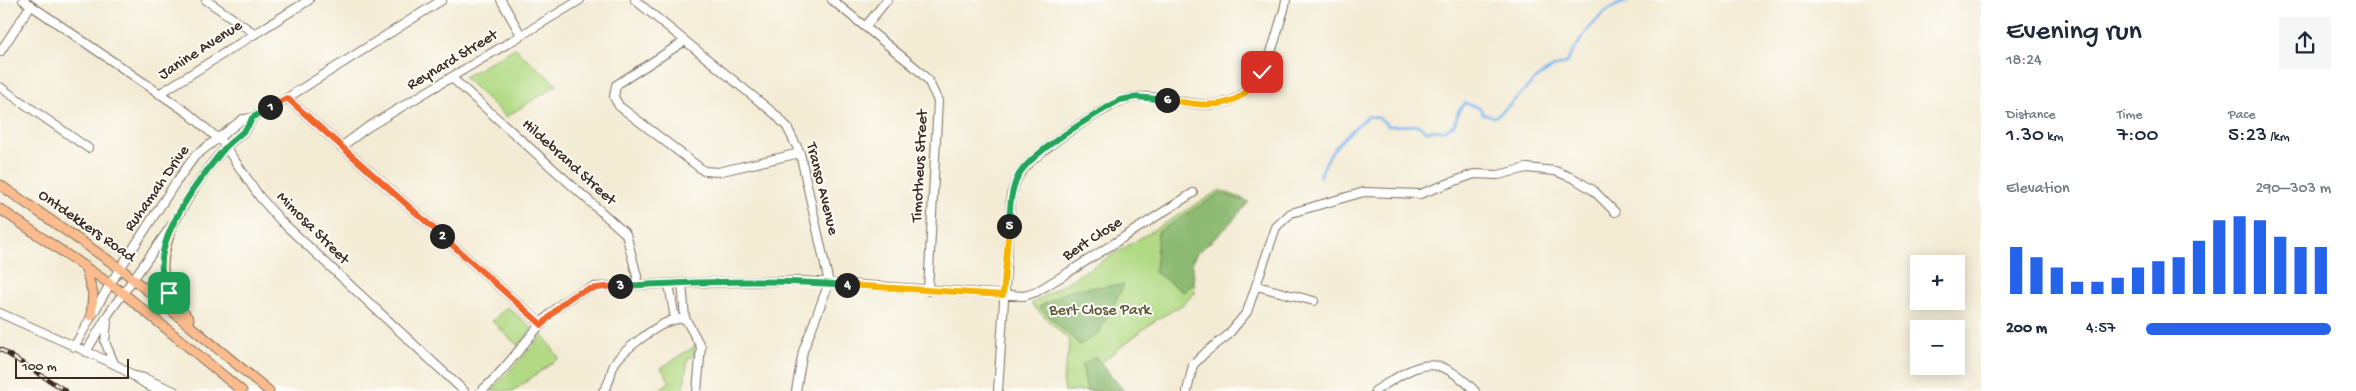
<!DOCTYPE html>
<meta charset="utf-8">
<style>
:root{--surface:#fff;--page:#f6f6f7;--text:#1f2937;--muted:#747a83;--accent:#2563eb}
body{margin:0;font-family:"Gochi Hand",sans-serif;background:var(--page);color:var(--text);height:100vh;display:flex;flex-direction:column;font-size:19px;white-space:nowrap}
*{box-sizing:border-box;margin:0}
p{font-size:16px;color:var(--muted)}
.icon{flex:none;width:28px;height:28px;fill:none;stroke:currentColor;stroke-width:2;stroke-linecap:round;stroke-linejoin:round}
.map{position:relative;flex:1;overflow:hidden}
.drawer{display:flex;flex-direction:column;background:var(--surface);width:375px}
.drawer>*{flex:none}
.buttons{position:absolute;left:1910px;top:255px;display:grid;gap:10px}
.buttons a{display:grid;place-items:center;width:55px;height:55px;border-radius:0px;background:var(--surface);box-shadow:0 2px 12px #0003;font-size:25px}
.scale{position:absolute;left:15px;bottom:12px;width:114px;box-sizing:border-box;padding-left:5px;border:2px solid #3b2a1e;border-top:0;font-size:14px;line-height:18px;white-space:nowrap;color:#3b2a1e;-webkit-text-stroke:4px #fdfcf7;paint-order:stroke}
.pin{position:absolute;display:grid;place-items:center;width:42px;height:42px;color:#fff;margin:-21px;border-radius:10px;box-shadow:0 2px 8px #0006}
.km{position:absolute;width:25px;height:25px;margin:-12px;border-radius:50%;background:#222;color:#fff;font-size:14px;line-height:25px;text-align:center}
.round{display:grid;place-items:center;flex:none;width:52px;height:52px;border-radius:0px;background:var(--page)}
.overview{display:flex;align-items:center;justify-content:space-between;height:85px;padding:0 25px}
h1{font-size:28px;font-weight:600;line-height:38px}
.stats{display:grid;grid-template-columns:repeat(3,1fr);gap:8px;height:85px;padding:5px 25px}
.stats div{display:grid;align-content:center}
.stats b{font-size:21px;font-weight:600}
.stats small{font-size:14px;font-weight:400}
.stats p{font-size:14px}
.chart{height:140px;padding:10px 25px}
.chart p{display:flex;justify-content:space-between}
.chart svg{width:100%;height:90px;margin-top:5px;stroke:var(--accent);stroke-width:6}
ul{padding:0 25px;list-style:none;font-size:16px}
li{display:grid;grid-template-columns:80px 60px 1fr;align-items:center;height:38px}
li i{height:12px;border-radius:6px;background:var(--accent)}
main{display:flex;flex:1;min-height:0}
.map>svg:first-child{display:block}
.green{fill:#b2da84;stroke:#768251}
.forest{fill:#8dba72;stroke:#647248}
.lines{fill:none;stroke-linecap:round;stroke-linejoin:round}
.stream{stroke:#7fb7ef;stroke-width:2.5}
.minor-casing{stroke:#7b6e5e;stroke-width:10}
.major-casing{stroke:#7b6e5e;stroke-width:11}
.minor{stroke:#fff;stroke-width:8}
.major{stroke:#fbbb8c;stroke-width:9}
.rail-casing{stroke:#3b2a1e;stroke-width:4.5}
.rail{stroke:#fdfcf7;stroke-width:2.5;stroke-dasharray:8;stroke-linecap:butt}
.split-1-casing{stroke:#fff;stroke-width:10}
.split-2-casing{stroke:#fff;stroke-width:10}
.split-3-casing{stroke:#fff;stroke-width:10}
.split-4-casing{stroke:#fff;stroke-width:10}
.split-5-casing{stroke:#fff;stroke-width:10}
.split-6-casing{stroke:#fff;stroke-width:10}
.split-7-casing{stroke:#fff;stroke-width:10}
.split-1{stroke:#22a559;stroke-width:6}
.split-2{stroke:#f0652b;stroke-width:6}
.split-3{stroke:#f0652b;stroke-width:6}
.split-4{stroke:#22a559;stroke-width:6}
.split-5{stroke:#f5b400;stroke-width:6}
.split-6{stroke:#22a559;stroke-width:6}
.split-7{stroke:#f5b400;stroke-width:6}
.labels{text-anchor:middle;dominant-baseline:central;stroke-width:4;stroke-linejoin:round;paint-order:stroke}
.street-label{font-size:16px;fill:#3b2a1e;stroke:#fdfcf7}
.park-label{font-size:16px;fill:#595638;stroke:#fdfcf7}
</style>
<main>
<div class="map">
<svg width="1981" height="391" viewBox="0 0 1981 391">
<rect width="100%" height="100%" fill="#fdfcf7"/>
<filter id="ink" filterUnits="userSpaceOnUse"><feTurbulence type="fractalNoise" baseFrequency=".02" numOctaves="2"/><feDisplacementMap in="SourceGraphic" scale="10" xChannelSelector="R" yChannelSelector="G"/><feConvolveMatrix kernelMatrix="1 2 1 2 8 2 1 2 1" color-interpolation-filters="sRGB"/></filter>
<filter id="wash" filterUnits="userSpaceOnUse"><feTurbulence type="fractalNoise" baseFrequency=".0096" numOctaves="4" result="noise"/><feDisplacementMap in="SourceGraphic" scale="20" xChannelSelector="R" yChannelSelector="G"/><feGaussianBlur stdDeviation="1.12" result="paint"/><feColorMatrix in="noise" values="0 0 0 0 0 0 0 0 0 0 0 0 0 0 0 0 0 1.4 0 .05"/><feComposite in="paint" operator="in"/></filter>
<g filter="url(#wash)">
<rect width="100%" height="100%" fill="#f3ebd4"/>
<path class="green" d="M515 48 557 85 506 117 464 77Z
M1220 190 1244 199 1210 230 1192 262 1195 293 1182 305 1153 322 1098 365 1121 391H1065L1063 380 1070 341 1031 304Z
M507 307 530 326 531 331 518 346 492 321Z
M543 335 559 358 513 391H491Z
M695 346 694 356 688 358 683 391H658L670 381 661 368Z"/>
<path class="forest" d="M1220 193 1249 202 1221 233 1192 257 1194 283 1183 292 1155 272 1158 232Z
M1124 285 1099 333 1080 345 1039 307 1073 289Z
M1096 357 1124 391H1087L1082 365Z"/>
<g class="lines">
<path class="stream" d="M1320 177C1330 146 1345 137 1368 116L1379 118 1389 126 1418 125 1426 131 1445 130 1454 125 1459 110 1465 103 1480 108 1483 114 1494 117C1523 99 1530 73 1566 63 1580 40 1599 8 1626 2L1628 0"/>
</g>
</g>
<g filter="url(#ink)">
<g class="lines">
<defs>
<path id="minor" d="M23 0 188 113 222 142 259 196 281 221 464 391
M206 0 254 33
M501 0 521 35
M635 0 776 115 787 127 800 153 829 283 803 351 796 391
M832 0 916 68 928 80 938 101 928 291
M865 27 887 0
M685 41 616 85 614 97 619 106 704 171 718 172 800 153
M0 52 31 5
M452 78 626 234 637 276 636 285
M0 87 88 148
M159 94 309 0
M287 98 542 325
M341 147 368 127 580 0
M682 283 685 318
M669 284 675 319
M1257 286 1314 301
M0 313C37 330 75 346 112 363 129 371 141 383 158 391
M107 322 105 342 114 363
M74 347 110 284 174 185 195 156 243 119 252 118 287 98 442 0
M86 352 109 313 177 218C190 194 208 166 226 147 236 137 249 131 252 118
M135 376 144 378 174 391
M481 391C519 361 546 298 595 287L682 283 802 281 1024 296 1036 292 1069 272 1193 193
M603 391C612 382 609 373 615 363 622 351 656 326 670 321 675 319 680 319 685 318L701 347 697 391
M998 391 1011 195C1014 187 1016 178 1022 171 1035 152 1114 98 1136 97 1173 94 1213 119 1246 92 1269 75 1275 36 1284 10L1286 0
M1187 391 1193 365 1206 352 1227 336 1247 312 1276 227 1291 213 1364 192 1420 194 1474 174 1498 175 1527 168 1555 171 1573 178 1593 190 1615 212
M1375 391C1418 364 1434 350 1475 391"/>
<path id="major" d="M0 185 121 269 269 391
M0 209 123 293 242 391
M172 226C158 269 158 283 189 319
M85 266 93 294 91 316"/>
</defs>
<use href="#minor" class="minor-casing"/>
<use href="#major" class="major-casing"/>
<use href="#minor" class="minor"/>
<use href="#major" class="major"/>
<defs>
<path id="rail" d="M0 349 66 391"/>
</defs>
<use href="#rail" class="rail-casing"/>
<use href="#rail" class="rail"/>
</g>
</g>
<g class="lines" filter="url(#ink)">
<defs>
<path id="split-1" d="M169 293C166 286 163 279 162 271 157 233 201 177 224 149 233 138 248 132 252 118L270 107"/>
<path id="split-2" d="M270 107 287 98 442 236"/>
<path id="split-3" d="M442 236 542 325C571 293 577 288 620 286"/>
<path id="split-4" d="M620 286C696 282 771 279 847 285"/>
<path id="split-5" d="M847 285 1003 295 1009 226"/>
<path id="split-6" d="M1009 226C1010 209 1010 192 1018 176 1032 151 1094 115 1120 100L1136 97 1167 100"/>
<path id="split-7" d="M1167 100C1207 106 1239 113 1262 72"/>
</defs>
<use href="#split-1" class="split-1-casing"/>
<use href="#split-2" class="split-2-casing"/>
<use href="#split-3" class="split-3-casing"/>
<use href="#split-4" class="split-4-casing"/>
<use href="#split-5" class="split-5-casing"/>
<use href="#split-6" class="split-6-casing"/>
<use href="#split-7" class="split-7-casing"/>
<use href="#split-1" class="split-1"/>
<use href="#split-2" class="split-2"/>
<use href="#split-3" class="split-3"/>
<use href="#split-4" class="split-4"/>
<use href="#split-5" class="split-5"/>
<use href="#split-6" class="split-6"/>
<use href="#split-7" class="split-7"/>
</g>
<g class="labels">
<g class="street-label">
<text transform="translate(201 51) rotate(-33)">Janine Avenue</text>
<text transform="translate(453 61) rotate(-31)">Reynard Street</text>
<text transform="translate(568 163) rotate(42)">Hildebrand Street</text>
<text transform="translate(921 166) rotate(-87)">Timotheus Street</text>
<text transform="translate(158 189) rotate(-55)">Ruhamah Drive</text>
<text transform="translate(821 189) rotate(76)">Transo Avenue</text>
<text transform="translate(86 227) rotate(35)">Ontdekkers Road</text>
<text transform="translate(312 229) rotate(45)">Mimosa Street</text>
<text transform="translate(1093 240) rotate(-33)">Bert Close</text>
</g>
<g class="park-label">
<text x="1100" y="311">Bert Close Park</text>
</g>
</g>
</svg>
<div class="buttons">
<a>+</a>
<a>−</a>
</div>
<div class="scale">100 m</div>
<div class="pin" style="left:169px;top:293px;background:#1e9e55"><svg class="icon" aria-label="arrive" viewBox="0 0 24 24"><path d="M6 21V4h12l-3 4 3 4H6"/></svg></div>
<div class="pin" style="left:1262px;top:72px;background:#d93025"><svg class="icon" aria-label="check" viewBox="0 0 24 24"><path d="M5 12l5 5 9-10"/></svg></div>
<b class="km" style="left:270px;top:107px">1</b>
<b class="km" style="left:442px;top:236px">2</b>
<b class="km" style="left:620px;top:286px">3</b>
<b class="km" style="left:847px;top:285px">4</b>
<b class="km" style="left:1009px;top:226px">5</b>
<b class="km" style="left:1167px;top:100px">6</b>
</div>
<section class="drawer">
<div class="overview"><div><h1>Evening run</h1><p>18:24</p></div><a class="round"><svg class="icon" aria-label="share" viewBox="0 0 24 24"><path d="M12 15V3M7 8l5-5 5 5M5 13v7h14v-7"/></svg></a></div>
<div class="stats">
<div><p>Distance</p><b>1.30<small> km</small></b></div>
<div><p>Time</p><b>7:00</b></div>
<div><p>Pace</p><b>5:23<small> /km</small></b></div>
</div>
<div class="chart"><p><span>Elevation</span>290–303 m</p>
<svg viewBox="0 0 160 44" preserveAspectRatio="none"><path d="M5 44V21M15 44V26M25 44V31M35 44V38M45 44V38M55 44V36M65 44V31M75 44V28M85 44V26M95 44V18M105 44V8M115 44V6M125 44V8M135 44V16M145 44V21M155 44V21"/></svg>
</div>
<ul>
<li><b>200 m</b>4:57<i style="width:100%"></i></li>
</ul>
</section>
</main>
